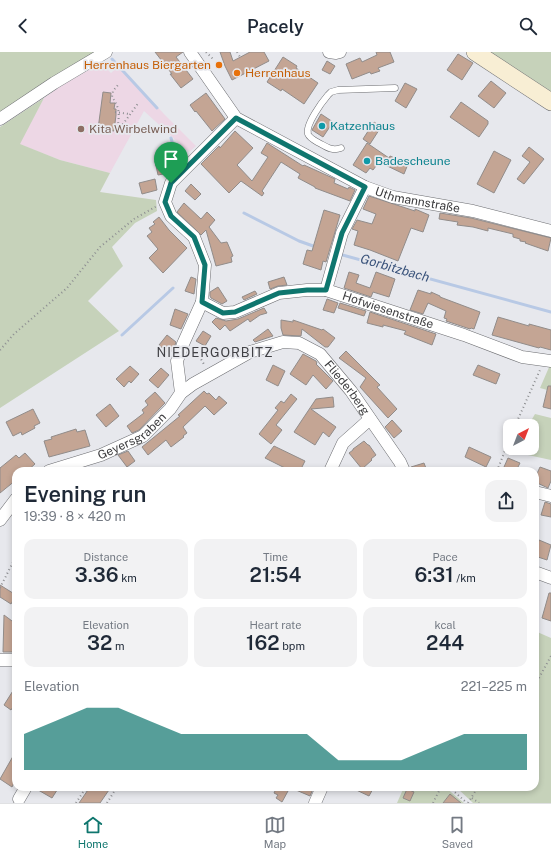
<!DOCTYPE html>
<meta charset="utf-8">
<style>
:root{--surface:#fff;--page:#f2f2f3;--text:#1f2937;--muted:#747a83;--line:#e0e1e3;--accent:#0f766e}
body{margin:0;font-family:"Public Sans",sans-serif;background:var(--page);color:var(--text);height:100vh;display:flex;flex-direction:column;font-size:15px;white-space:nowrap}
*{box-sizing:border-box;margin:0}
p{font-size:13px;color:var(--muted)}
.icon{flex:none;width:22px;height:22px;fill:none;stroke:currentColor;stroke-width:2;stroke-linecap:round;stroke-linejoin:round}
.map{position:relative;flex:1;overflow:hidden}
.drawer{position:absolute;left:12px;top:415px;width:527px;height:324px;display:flex;flex-direction:column;background:var(--surface);border-radius:12px;box-shadow:0 2px 6px #0003}
.drawer>*{flex:none}
.needle{width:26px;rotate:42deg}
.buttons{position:absolute;left:503px;top:367px;display:grid;gap:8px}
.buttons a{display:grid;place-items:center;width:36px;height:36px;border-radius:8px;background:var(--surface);box-shadow:0 2px 6px #0003;font-size:20px}
.pin{position:absolute;display:grid;place-items:center;width:34px;height:34px;color:#fff;margin:-41px -17px;border-radius:50% 50% 50% 0;rotate:-45deg;box-shadow:0 0 4px #0007}
.pin .icon{rotate:45deg}
.round{display:grid;place-items:center;flex:none;width:42px;height:42px;border-radius:12px;background:var(--page)}
.head{display:flex;align-items:center;justify-content:space-between;height:68px;padding:0 12px}
h1{font-size:22px;font-weight:600;line-height:30px}
.metrics{display:grid;grid-template-columns:repeat(3,1fr);gap:6px;height:68px;padding:4px 12px}
.metrics div{display:grid;align-content:center;border-radius:10px;background:var(--page);text-align:center}
.metrics b{font-size:20px;font-weight:600}
.metrics small{font-size:11px;font-weight:400}
.metrics p{font-size:11px}
.chart{height:112px;padding:8px 12px}
.chart p{display:flex;justify-content:space-between}
.chart svg{width:100%;height:72px;margin-top:4px;fill:var(--accent);opacity:.7}
header{display:flex;justify-content:space-between;align-items:center;height:52px;padding:0 12px;background:var(--surface);font-size:18px;font-weight:600}
.tabs{display:flex;justify-content:space-around;align-items:center;height:56px;border-top:1px solid var(--line);background:var(--surface);font-size:11px;color:var(--muted)}
.tabs a{display:grid;justify-items:center;gap:2px}
.tabs .on{color:var(--accent)}
.map>svg:first-child{display:block}
.education{fill:#edd7e5}
.green{fill:#c6d2ba}
.lines{fill:none;stroke-linecap:round;stroke-linejoin:round}
.stream{stroke:#b8c9e5;stroke-width:3}
.building{fill:#c4a594;stroke:#918c8a}
.service-casing{stroke:#6c6d71;stroke-width:7}
.minor-casing{stroke:#6c6d71;stroke-width:13}
.secondary-casing{stroke:#6c6d71;stroke-width:18}
.path{stroke:#8d8e91;stroke-width:2;stroke-dasharray:1 3;stroke-linecap:butt}
.service{stroke:#fff;stroke-width:6}
.minor{stroke:#fff;stroke-width:12}
.secondary{stroke:#f8eed4;stroke-width:17}
.route-casing{stroke:#fff;stroke-width:8}
.route{stroke:#0f766e;stroke-width:5}
.food-dot{fill:#e8710a;stroke:#e7e8ed;stroke-width:1.5}
.culture-dot{fill:#0f9aa8;stroke:#e7e8ed;stroke-width:1.5}
.education-dot{fill:#8d6e63;stroke:#e7e8ed;stroke-width:1.5}
.labels{text-anchor:middle;dominant-baseline:central;stroke-width:3.5;stroke-linejoin:round;paint-order:stroke}
.food-label{font-size:12px;fill:#c56008;stroke:#e7e8ed;text-anchor:end}
.culture-label{font-size:12px;fill:#0d838f;stroke:#e7e8ed;text-anchor:start}
.education-label{font-size:12px;fill:#785e54;stroke:#e7e8ed;text-anchor:start}
.street-label{font-size:12px;fill:#3c3c3e;stroke:#e7e8ed}
.water-label{font-size:13px;font-style:italic;fill:#3a537b;stroke:#e7e8ed}
.neighbourhood-label{font-size:13px;letter-spacing:1px;fill:#414145;stroke:#e7e8ed}
</style>
<header><svg class="icon" aria-label="back" viewBox="0 0 24 24"><path d="M15 5l-7 7 7 7"/></svg>Pacely<svg class="icon" aria-label="search" viewBox="0 0 24 24"><circle cx="10" cy="10" r="6"/><path d="M15 15l6 6"/></svg></header>
<div class="map">
<svg width="551" height="751" viewBox="0 0 551 751">
<rect width="100%" height="100%" fill="#e7e8ed"/>
<path class="education" d="M101 11 111 21 119 14 164 62 196 94 189 100 144 59 110 121 60 108 19 92 44 46 61 34Z"/>
<path class="green" d="M0 0H96L0 60Z
M488 0H551V42Z
M44 46 20 92 60 108 110 121 100 140 156 148 157 159 135 171 112 195 123 214 88 249 119 279 0 356V75Z
M550 313H551V339L540 336Z
M535 362 551 366V408L514 400 516 396H532V374H528Z
M535 579 551 586V751H473L456 735H535Z
M404 735H445L464 751H397Z"/>
<g class="lines">
<path class="stream" d="M112 7 157 56
M171 86 178 111
M244 161 299 189 316 195
M339 202 551 260
M122 283 173 236"/>
</g>
<path class="building" d="M155 0H183L176 5 193 27 181 36 170 22H172Z
M220 0H230L233 9 250 0H264L269 9 232 28 225 14Z
M376 0H390L394 10 378 16 380 19 371 22 370 20 352 27 346 12 360 6 362 10 377 3Z
M458 2 473 11 462 28 447 18Z
M283 5 297 14 296 16 318 31 304 52 282 37 281 39 267 30Z
M327 9 335 14 330 22 322 18Z
M491 29 506 41 494 56 478 44Z
M405 31 417 37 406 56 395 49Z
M103 40 111 41 110 51H115L114 57H116V63L114 79 98 77Z
M206 41 225 67 212 79 196 59 195 60 190 53Z
M461 50 488 69V72L479 85 450 65Z
M321 62 333 70 323 85 312 78Z
M374 70 381 75 370 92 363 87Z
M235 79 253 96 237 113 252 129 268 105 261 101 267 91 303 114 304 113 335 127 334 131 348 137 349 135 355 138 350 149 315 136V135L298 126 300 122 281 110 262 139 264 141 262 144 241 129 229 141 201 112 219 94 220 96Z
M367 91 389 106 390 104 408 112 404 122 379 110 373 118 370 116 366 121 353 113Z
M529 95 544 107 524 132 517 127 530 110 522 104Z
M494 99 511 108 494 141 477 132Z
M166 107 169 121 158 123 155 109Z
M155 127 157 138 142 142 139 131Z
M191 132 201 142 195 148 185 139Z
M369 144 415 159V157L429 163 423 180 411 176 398 209 370 198 354 193 358 179 352 177 356 170 357 168 372 172 376 162 363 157Z
M184 151 201 167 207 160 215 168 209 175 221 191 227 190 233 204 231 205 232 210 216 214 206 178 201 183 177 160Z
M324 158 340 163 326 210 323 209 321 218 303 212 307 198 312 199Z
M440 161 471 166 551 186 548 199 525 191 526 190 520 189V187L513 185V182L488 176V179L473 175 457 173 458 170 439 167Z
M159 165 169 178 187 196 163 221 149 206 158 197 147 184 152 180 149 176 155 172 153 170Z
M349 220 359 223 356 231 370 236 376 220 395 227 389 245 373 240 371 245 344 236Z
M191 225 196 227 194 242 185 239Z
M284 225 287 233 278 234 270 237 268 230Z
M218 235 227 249 222 252 211 246 210 244V240Z
M418 238 431 242V240L440 244V245L480 260 474 277 471 276 470 277 446 269 447 267 444 266 446 259 428 251 423 262 410 258Z
M255 239 257 242 244 248 242 245Z
M327 247 338 251 334 261 323 258Z
M340 251 366 259 364 264 338 256Z
M264 256 267 261 260 263 250 270 248 267 230 279 225 273 220 278 212 270 216 266 226 269 238 267Z
M175 257 188 262 181 277 170 273Z
M370 260 436 282 432 293 404 282 406 279 383 273V275L367 271Z
M498 265 529 274V272L551 278V298L540 295 539 296 492 283Z
M281 268 293 270V268L322 278 323 277 335 286 328 295H325L302 277 301 284 283 283 281 276Z
M268 277 273 284 255 290 253 288Z
M203 279 211 284 205 294 196 289Z
M167 283 176 290 174 296 169 302 159 293Z
M346 299 380 333 377 335 397 357 388 366 360 335 366 326 339 306Z
M303 302 316 309 317 311 316 312 333 329 326 337 313 323 306 333 290 322Z
M273 313 285 319 278 334 266 328Z
M478 313 500 322 496 332 473 323Z
M130 314 139 322 131 331 129 329 124 335 116 327Z
M161 316 169 323 158 336 149 328Z
M548 334H551V357L543 355Z
M204 339 207 342 209 341 216 348 219 344 227 351 214 363 205 354 183 375 187 381 183 384 184 385 171 395 166 388 148 403 142 395 180 364 178 363Z
M155 340 165 351 139 378 132 381 127 374 144 361 142 358 148 353 145 349Z
M291 342 297 347 276 373 282 378 271 392 259 382 278 358 275 356 281 349 284 351Z
M333 345 334 355 311 357 336 375 329 385 323 380 315 393 294 380 316 347Z
M110 352 119 364 106 375 96 363Z
M33 357 40 371 34 374 35 376 22 383 21 380 13 384 6 370Z
M392 368 402 379 394 386 385 375Z
M76 377 77 380 85 378 90 394 49 405 44 389 52 387 51 385Z
M364 389 368 393H369L376 403 371 407 372 408 362 417 349 401 353 398V397Z
M274 394 305 409 300 419H291L265 406Z
M469 395 491 405 486 415 465 405Z
M128 399 135 409 127 415 118 403Z
M25 401 35 412 27 419H16V428L0 441V416L16 403 19 406Z
M508 406 520 411 516 419H512L504 415Z
M424 411 427 419H411V415Z
M540 415 551 419V429L548 436 535 430V426Z
M545 450 551 452V465L541 463Z
M539 488 551 493 547 508 535 504Z
M0 533 16 543 11 552 0 545Z
M549 541H551V569L542 566Z
M4 563 16 572V600H3Z
M16 634V650L11 658 4 653Z
M16 699V727L12 735 0 727Z
M33 735H59L52 746Z
M90 735H111L100 751H79Z
M277 735H281L288 739 282 750 276 746 278 743 274 741Z
M289 735H314L310 744Z
M350 735H374L369 744Z
M407 737 414 740 410 749 403 746Z
M450 742 461 751H443Z"/>
<g class="lines">
<defs>
<path id="service" d="M341 96C333 99 328 96 321 92 316 89 310 87 308 82 305 73 322 50 328 43L331 40 338 38 395 36"/>
<g id="minor">
<path id="s1" d="M190 0 236 66 365 135 393 145 473 159 551 179"/>
<path d="M329 0 336 1 340 0"/>
<path d="M0 67 54 31 106 0"/>
<path d="M326 238 342 181 365 135"/>
<path id="s2" d="M202 250 223 261 235 260 279 241 307 238H326L464 283 522 305 551 309"/>
<path d="M181 341 177 309 183 292 202 250 205 213 194 185 171 164 165 150 171 131 236 66"/>
<path id="s3" d="M49 419 101 403 143 384 170 357 181 341 193 332 250 300 283 290 299 291 320 302 351 339 400 410 404 419"/>
<path d="M330 419 343 391 370 367"/>
<path d="M535 440 551 444"/>
<path d="M0 468 16 447"/>
<path d="M535 520 551 526"/>
<path d="M0 608H16"/>
<path d="M19 747 26 735"/>
<path d="M315 751 322 735"/>
</g>
<path id="secondary" d="M475 0 551 50"/>
</defs>
<use href="#service" class="service-casing"/>
<use href="#minor" class="minor-casing"/>
<use href="#secondary" class="secondary-casing"/>
<path class="path" d="M206 0 214 8
M237 0 240 5
M115 60 129 62
M117 79C119 65 121 57 112 45L113 39 118 33
M118 79 139 50
M0 298 14 282 67 236 100 195 134 167 157 154
M191 301 201 307 205 314
M515 374 540 318
M497 419 510 386
M0 536 13 510 16 508
M535 633 551 604
M86 735 85 737 87 739
M449 735 467 751
M472 746 479 751
M76 751 85 737
M107 751 117 735
M433 751 441 735
M468 751 478 735"/>
<use href="#service" class="service"/>
<use href="#minor" class="minor"/>
<use href="#secondary" class="secondary"/>
</g>
<g class="lines">
<defs>
<path id="route" d="M236 66 365 135 342 181 326 238H307L279 241 235 260 223 261 202 250 205 213 194 185 171 164 165 150 171 131Z"/>
</defs>
<use href="#route" class="route-casing"/>
<use href="#route" class="route"/>
</g>
<g class="food-dot">
<circle cx="219" cy="13" r="4"/>
<circle cx="237" cy="21" r="4"/>
</g>
<g class="culture-dot">
<circle cx="322" cy="74" r="4"/>
<circle cx="367" cy="109" r="4"/>
</g>
<circle class="education-dot" cx="81" cy="77" r="4"/>
<g class="labels">
<g class="food-label">
<text x="211" y="13">Herrenhaus Biergarten</text>
<text x="245" y="21" text-anchor="start">Herrenhaus</text>
</g>
<g class="culture-label">
<text x="330" y="74">Katzenhaus</text>
<text x="375" y="109">Badescheune</text>
</g>
<g class="education-label">
<text x="89" y="77">Kita Wirbelwind</text>
</g>
<g class="street-label">
<text stroke="none"><textPath href="#s1" startOffset="281">Uthmannstraße</textPath></text>
<text stroke="none"><textPath href="#s2" startOffset="196">Hofwiesenstraße</textPath></text>
<text stroke="none"><textPath href="#s3" startOffset="356">Fliederberg</textPath></text>
<text stroke="none"><textPath href="#s3" startOffset="91">Geyersgraben</textPath></text>
</g>
<g class="water-label">
<text transform="translate(395 216) rotate(16)">Gorbitzbach</text>
</g>
<g class="neighbourhood-label">
<text x="215" y="300">NIEDERGORBITZ</text>
</g>
</g>
</svg>
<div class="buttons">
<a><svg class="needle" viewBox="-14 -14 28 28"><path d="M0-13l5 13h-10z" fill="#e53935"/><path d="M0 13l5-13h-10z" fill="#747a83"/></svg></a>
</div>
<div class="pin" style="left:171px;top:131px;background:#1e9e55"><svg class="icon" aria-label="arrive" viewBox="0 0 24 24"><path d="M6 21V4h12l-3 4 3 4H6"/></svg></div>
<section class="drawer">
<div class="head"><div><h1>Evening run</h1><p>19:39 · 8 × 420 m</p></div><a class="round"><svg class="icon" aria-label="share" viewBox="0 0 24 24"><path d="M12 15V3M7 8l5-5 5 5M5 13v7h14v-7"/></svg></a></div>
<div class="metrics">
<div><p>Distance</p><b>3.36<small> km</small></b></div>
<div><p>Time</p><b>21:54</b></div>
<div><p>Pace</p><b>6:31<small> /km</small></b></div>
</div>
<div class="metrics">
<div><p>Elevation</p><b>32<small> m</small></b></div>
<div><p>Heart rate</p><b>162<small> bpm</small></b></div>
<div><p>kcal</p><b>244</b></div>
</div>
<div class="chart"><p><span>Elevation</span>221–225 m</p>
<svg viewBox="0 0 160 44" preserveAspectRatio="none"><path d="M0 44V22L10 14L20 6L30 6L40 14L50 22L60 22L70 22L80 22L90 22L100 38L110 38L120 38L130 30L140 22L150 22L160 22V44z"/></svg>
</div>
</section>
</div>
<nav class="tabs">
<a class="on"><svg class="icon" aria-label="home" viewBox="0 0 24 24"><path d="M3 11l9-7 9 7M6 9v11h12V9"/></svg>Home</a>
<a><svg class="icon" aria-label="map" viewBox="0 0 24 24"><path d="M3 6l6-2 6 2 6-2v14l-6 2-6-2-6 2zM9 4v14M15 6v14"/></svg>Map</a>
<a><svg class="icon" aria-label="saved" viewBox="0 0 24 24"><path d="M7 4h10v16l-5-4-5 4z"/></svg>Saved</a>
</nav>
